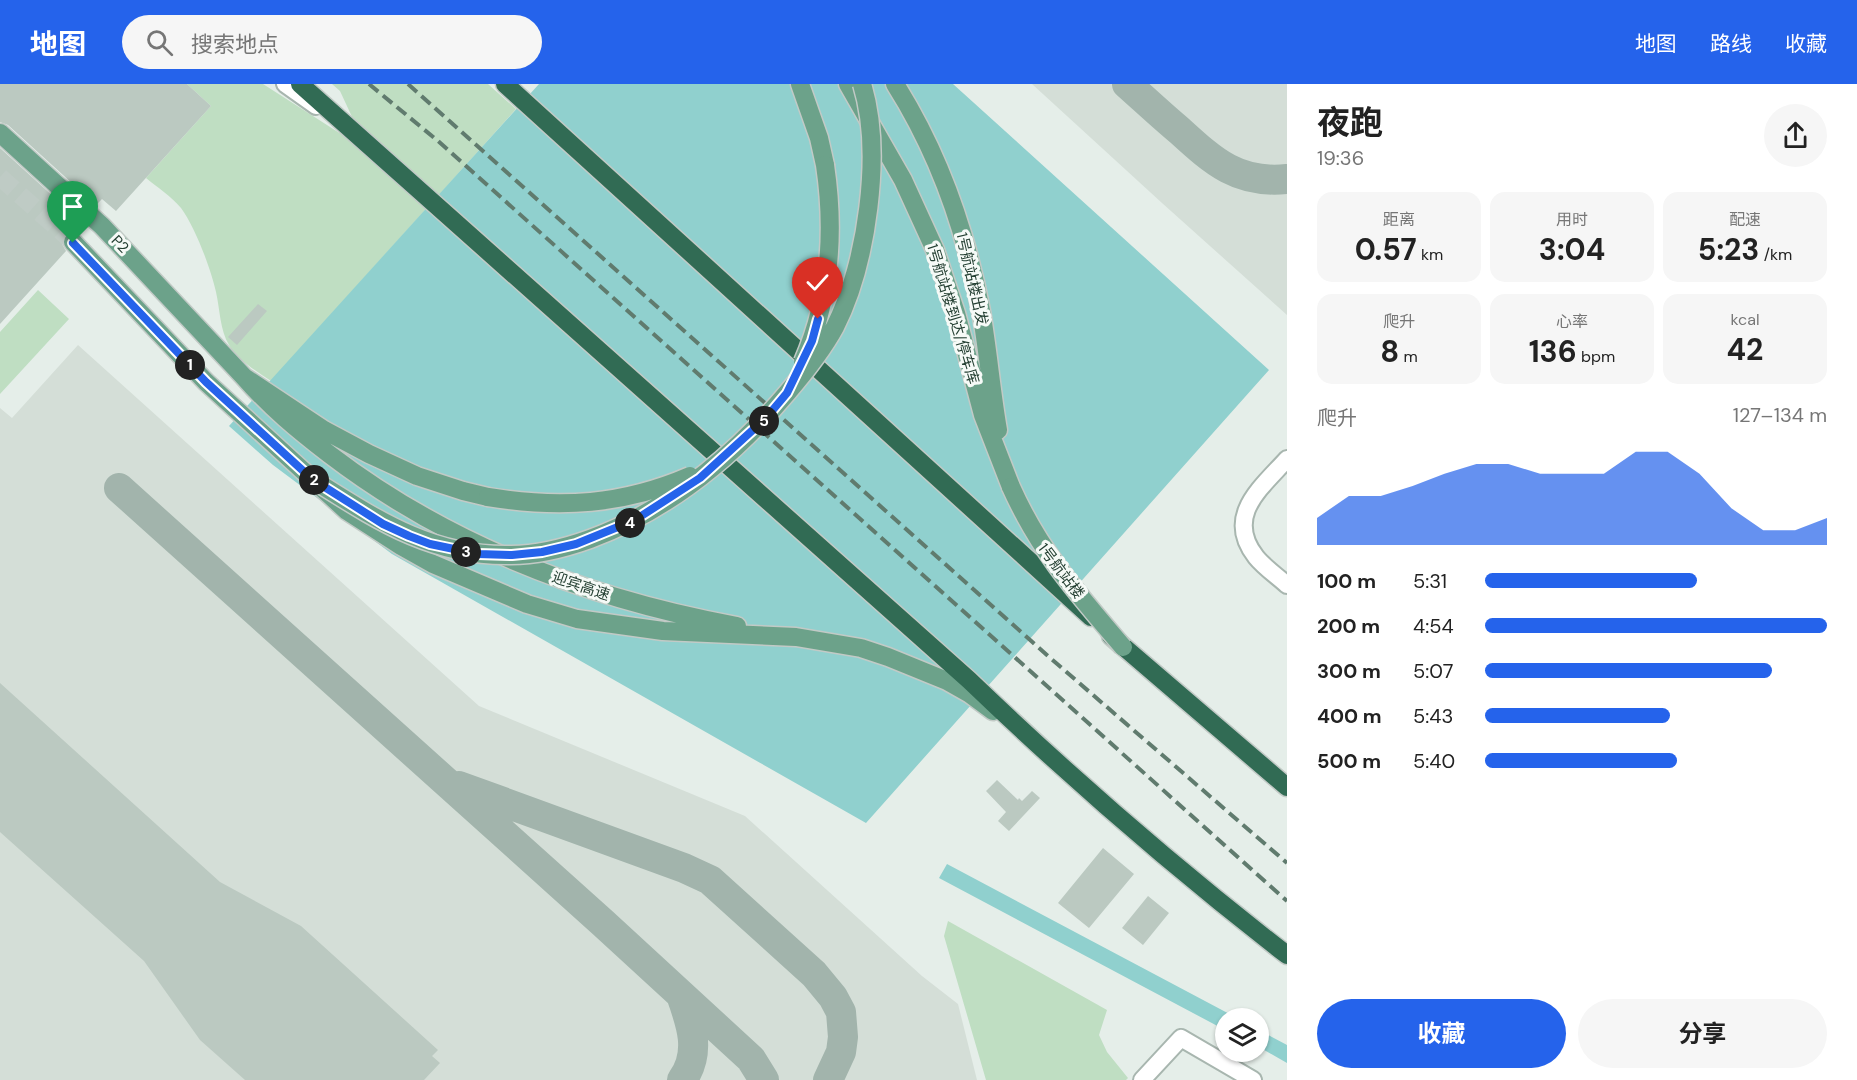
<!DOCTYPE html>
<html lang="zh">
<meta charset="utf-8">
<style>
:root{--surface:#fff;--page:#f6f6f6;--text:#222;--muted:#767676;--accent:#2563eb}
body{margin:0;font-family:"DM Sans","Noto Sans SC",sans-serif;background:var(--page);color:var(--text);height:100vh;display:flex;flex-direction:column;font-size:22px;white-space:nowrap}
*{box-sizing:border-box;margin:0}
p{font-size:20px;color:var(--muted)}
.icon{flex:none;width:33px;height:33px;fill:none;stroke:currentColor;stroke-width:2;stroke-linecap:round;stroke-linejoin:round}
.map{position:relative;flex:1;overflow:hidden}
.sheet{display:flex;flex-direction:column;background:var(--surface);width:570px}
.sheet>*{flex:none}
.buttons{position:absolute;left:1215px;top:924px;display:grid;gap:12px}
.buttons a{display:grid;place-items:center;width:54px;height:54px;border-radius:50%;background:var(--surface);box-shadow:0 2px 4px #0004;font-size:30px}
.pin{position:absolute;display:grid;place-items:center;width:51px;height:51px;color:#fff;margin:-62px -26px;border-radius:50% 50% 50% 0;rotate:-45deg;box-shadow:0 0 6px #0007}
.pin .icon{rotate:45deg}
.km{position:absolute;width:30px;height:30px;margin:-15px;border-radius:50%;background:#222;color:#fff;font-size:16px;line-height:30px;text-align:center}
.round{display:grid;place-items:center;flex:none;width:63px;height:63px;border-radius:32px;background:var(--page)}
.headline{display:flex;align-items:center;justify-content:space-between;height:102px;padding:0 30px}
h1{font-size:33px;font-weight:700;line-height:45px}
.figures{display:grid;grid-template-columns:repeat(3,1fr);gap:9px;height:102px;padding:6px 30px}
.figures div{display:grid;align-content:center;border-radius:15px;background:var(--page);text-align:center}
.figures b{font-size:30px;font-weight:700}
.figures small{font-size:16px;font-weight:400}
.figures p{font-size:16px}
.chart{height:168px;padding:12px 30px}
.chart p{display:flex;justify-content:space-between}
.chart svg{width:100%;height:108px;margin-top:6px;fill:var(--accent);opacity:.7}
.button{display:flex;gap:12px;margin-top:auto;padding:12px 30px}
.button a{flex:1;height:69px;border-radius:36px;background:var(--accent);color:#fff;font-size:24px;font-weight:700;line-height:69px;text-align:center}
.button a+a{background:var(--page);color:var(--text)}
ul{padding:0 30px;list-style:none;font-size:20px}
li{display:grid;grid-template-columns:96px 72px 1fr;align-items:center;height:45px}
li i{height:15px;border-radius:8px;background:var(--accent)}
header{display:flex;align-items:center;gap:36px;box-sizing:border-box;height:84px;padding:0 30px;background:var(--accent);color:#fff}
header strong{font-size:28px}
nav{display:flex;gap:33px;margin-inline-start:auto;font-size:21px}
.search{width:420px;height:54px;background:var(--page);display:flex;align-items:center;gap:15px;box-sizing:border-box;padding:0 21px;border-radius:33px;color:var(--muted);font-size:22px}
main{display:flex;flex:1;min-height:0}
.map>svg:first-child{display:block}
.built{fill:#d4ded7}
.green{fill:#bfdec2}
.water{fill:#90d0ce}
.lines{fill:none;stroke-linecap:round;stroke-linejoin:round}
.taxiway{stroke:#a2b4ac;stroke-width:30}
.building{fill:#bbc9c1}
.major-tunnel{stroke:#bfcbc5;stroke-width:18;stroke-dasharray:18 9;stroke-linecap:butt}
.minor-casing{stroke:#a8b6af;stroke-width:20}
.major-casing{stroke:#c2cac6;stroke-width:21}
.highway-casing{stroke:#c2cac6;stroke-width:21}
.minor{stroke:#fff;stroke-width:16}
.major{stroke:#6ca28a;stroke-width:18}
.highway{stroke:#316b54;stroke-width:18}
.rail{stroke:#607b6e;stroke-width:4;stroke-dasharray:12 6;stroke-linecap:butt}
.major-bridge-casing{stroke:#c2cac6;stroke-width:21;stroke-linecap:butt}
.major-bridge{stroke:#6ca28a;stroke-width:18}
.route-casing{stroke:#fff;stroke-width:12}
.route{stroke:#2563eb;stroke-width:8}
.labels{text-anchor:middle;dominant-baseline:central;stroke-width:6;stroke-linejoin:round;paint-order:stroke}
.street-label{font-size:15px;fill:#254033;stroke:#f6faf7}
</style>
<header>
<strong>地图</strong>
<div class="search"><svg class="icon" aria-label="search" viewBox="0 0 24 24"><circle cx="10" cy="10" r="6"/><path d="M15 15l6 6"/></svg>搜索地点</div>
<nav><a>地图</a><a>路线</a><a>收藏</a></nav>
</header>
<main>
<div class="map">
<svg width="1287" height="996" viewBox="0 0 1287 996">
<rect width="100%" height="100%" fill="#e5eee9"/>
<path class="built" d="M1032 0H1287V231L1162 119Z
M78 261 479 622 745 732 922 892 958 920 977 996H0V324L12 334Z"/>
<path class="green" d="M187 0H263L341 50 426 125 271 297C257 287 238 277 229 261 220 246 220 226 216 208 211 185 195 143 181 124 172 113 157 103 146 94L211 22Z
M332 0H488L516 25 437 113 353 35 340 7Z
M38 206 69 235 0 310V248Z
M948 837 1107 926 1099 951 1107 968 1128 994 1126 996H986L944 852Z"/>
<path class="water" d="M539 0H953L1269 286 866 739 392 470 273 381 229 342Z
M947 780 1237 934H1226L1225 946 939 794Z
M1259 946 1287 961V979L1259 963Z"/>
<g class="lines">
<path class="taxiway" d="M1127 0C1145 16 1162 32 1180 47 1214 78 1238 100 1287 95
M119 404 603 839 751 975 764 996
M459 702 684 784 710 796 814 890 833 913 841 928 843 953 841 968 828 996
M681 911C691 939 702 969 682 996"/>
</g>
<path class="building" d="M0 0H187L211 22 116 127 102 115 96 121 8 41 0 38Z
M0 64 87 143 81 150 71 147 65 150 62 160 66 167 0 240Z
M258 220 267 227 237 261 228 253Z
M0 599 220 798 301 842 438 966 432 972 440 979 424 996H245L200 956 144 877 0 748Z
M997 696 1018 716 1019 714 1022 717 1032 707 1040 714 1009 747 998 737 1006 728 986 707Z
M1103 764 1134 790 1089 844 1058 819Z
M1148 812 1169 829 1143 861 1122 844Z"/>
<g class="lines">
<path class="major-tunnel" d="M0 93 73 158"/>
<defs>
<path id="minor" d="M285 0 316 22
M1287 375C1261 404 1224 432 1256 473 1264 483 1277 492 1287 501
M1142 996 1181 954 1253 996"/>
<path id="major" d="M800 0 819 54 825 81
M848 0 903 96 935 166 956 229 983 331 1011 403
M895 0C938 68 966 148 981 227 988 266 991 306 998 346
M0 49 102 142 244 293 324 346 369 370 417 392 463 407 488 413
M73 158 206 298 347 427 401 462 433 480 527 520 577 535 663 547 796 553 861 564 888 573 947 597 970 610 993 627
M244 293C270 323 298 346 329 370 448 461 590 515 737 542"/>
<path id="highway" d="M300 0 969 596C1070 693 1176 785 1287 871
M505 0 1091 533
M1111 552 1287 703"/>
</defs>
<use href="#minor" class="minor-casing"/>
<use href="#major" class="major-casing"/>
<use href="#highway" class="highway-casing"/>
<use href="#minor" class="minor"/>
<use href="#major" class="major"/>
<use href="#highway" class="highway"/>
<path class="rail" d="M369 0 438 57 1287 817
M408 0 1048 572 1287 779"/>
<defs>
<path id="major-bridge" d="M803 278C830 215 835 148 825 81
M312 395C376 435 431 473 511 471 537 471 565 464 590 455 669 426 733 373 787 309 805 288 822 267 835 243 867 180 883 68 862 0
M1011 403C1040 468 1078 510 1123 563
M488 413C560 425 623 421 690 392"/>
</defs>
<use href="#major-bridge" class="major-bridge-casing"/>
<use href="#major-bridge" class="major-bridge"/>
</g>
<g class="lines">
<defs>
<path id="route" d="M73 159 206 298 312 395 383 440 409 452 430 460 478 470 512 471 542 468 576 460 635 436 700 394 766 334 787 309 812 257 818 235"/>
</defs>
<use href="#route" class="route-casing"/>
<use href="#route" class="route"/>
</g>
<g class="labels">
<g class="street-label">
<text transform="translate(120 160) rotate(46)">P2</text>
<text transform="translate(972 195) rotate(77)">1号航站楼出发</text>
<text transform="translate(953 230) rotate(73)">1号航站楼到达/停车库</text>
<text transform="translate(1061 487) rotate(53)">1号航站楼</text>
<text transform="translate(581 502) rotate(19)">迎宾高速</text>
</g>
</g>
</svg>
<div class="buttons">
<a><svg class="icon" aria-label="layers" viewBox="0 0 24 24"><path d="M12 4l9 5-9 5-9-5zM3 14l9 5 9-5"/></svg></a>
</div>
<div class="pin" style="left:73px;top:159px;background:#1e9e55"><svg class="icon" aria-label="arrive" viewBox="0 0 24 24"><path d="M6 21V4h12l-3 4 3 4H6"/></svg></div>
<div class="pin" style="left:818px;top:235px;background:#d93025"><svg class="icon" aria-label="check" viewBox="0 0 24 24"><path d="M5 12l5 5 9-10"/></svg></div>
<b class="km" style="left:190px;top:281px">1</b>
<b class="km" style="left:314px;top:396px">2</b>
<b class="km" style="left:466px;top:468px">3</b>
<b class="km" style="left:630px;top:439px">4</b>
<b class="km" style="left:764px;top:337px">5</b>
</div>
<section class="sheet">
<div class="headline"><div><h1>夜跑</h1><p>19:36</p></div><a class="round"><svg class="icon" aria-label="share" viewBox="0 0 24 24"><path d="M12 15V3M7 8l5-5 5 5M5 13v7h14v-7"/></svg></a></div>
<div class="figures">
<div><p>距离</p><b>0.57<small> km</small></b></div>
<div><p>用时</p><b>3:04</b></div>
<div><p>配速</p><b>5:23<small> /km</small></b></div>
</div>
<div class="figures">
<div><p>爬升</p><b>8<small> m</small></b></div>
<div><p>心率</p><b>136<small> bpm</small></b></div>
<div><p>kcal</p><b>42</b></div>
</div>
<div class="chart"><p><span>爬升</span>127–134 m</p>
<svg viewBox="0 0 160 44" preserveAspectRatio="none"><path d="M0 44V33L10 24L20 24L30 20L40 15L50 11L60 11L70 15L80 15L90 15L100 6L110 6L120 15L130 29L140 38L150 38L160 33V44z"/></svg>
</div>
<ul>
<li><b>100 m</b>5:31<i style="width:62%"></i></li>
<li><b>200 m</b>4:54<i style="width:100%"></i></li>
<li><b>300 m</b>5:07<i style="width:84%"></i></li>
<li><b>400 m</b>5:43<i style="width:54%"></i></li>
<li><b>500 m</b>5:40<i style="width:56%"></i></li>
</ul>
<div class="button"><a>收藏</a><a>分享</a></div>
</section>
</main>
